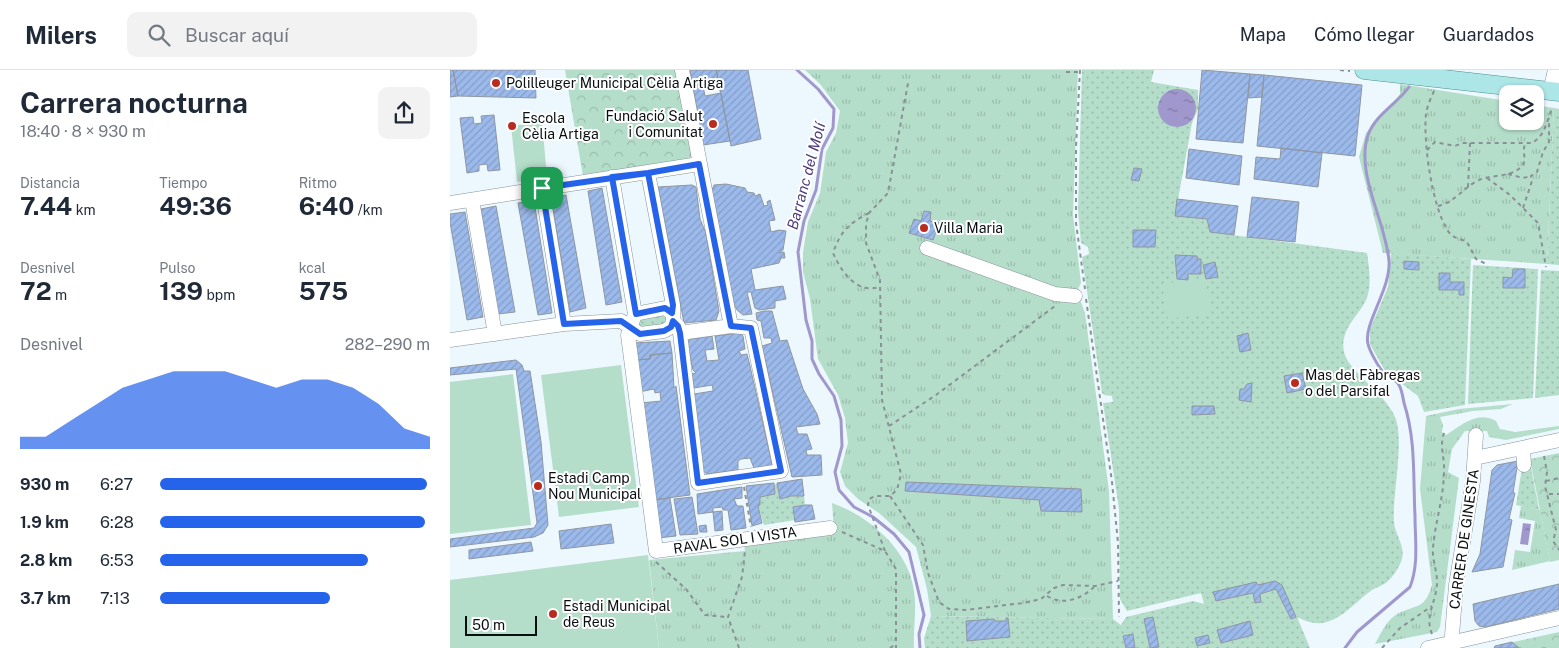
<!DOCTYPE html>
<html lang="es">
<meta charset="utf-8">
<style>
:root{--surface:#fff;--page:#f2f2f3;--text:#1f2937;--muted:#747a83;--line:#e0e1e3;--accent:#2563eb}
body{margin:0;font-family:"Public Sans",sans-serif;background:var(--page);color:var(--text);height:100vh;display:flex;flex-direction:column;font-size:19px;white-space:nowrap}
*{box-sizing:border-box;margin:0}
p{font-size:16px;color:var(--muted)}
.icon{flex:none;width:28px;height:28px;fill:none;stroke:currentColor;stroke-width:2;stroke-linecap:round;stroke-linejoin:round}
.map{position:relative;flex:1;overflow:hidden}
.side{display:flex;flex-direction:column;background:var(--surface);width:450px}
.side>*{flex:none}
.buttons{position:absolute;left:1049px;top:15px;display:grid;gap:10px}
.buttons a{display:grid;place-items:center;width:45px;height:45px;border-radius:10px;background:var(--surface);box-shadow:0 1px 4px #0004;font-size:25px}
.scale{position:absolute;left:15px;bottom:12px;width:72px;box-sizing:border-box;padding-left:5px;border:2px solid #090e10;border-top:0;font-size:14px;line-height:18px;white-space:nowrap;color:#090e10;-webkit-text-stroke:4px #fff;paint-order:stroke}
.pin{position:absolute;display:grid;place-items:center;width:42px;height:42px;color:#fff;margin:-21px;border-radius:10px;box-shadow:0 2px 8px #0006}
.round{display:grid;place-items:center;flex:none;width:52px;height:52px;border-radius:10px;background:var(--page)}
.overview{display:flex;align-items:center;justify-content:space-between;height:85px;padding:0 20px}
h1{font-size:28px;font-weight:700;line-height:38px}
.metrics{display:grid;grid-template-columns:repeat(3,1fr);gap:8px;height:85px;padding:5px 20px}
.metrics div{display:grid;align-content:center}
.metrics b{font-size:25px;font-weight:700}
.metrics small{font-size:14px;font-weight:400}
.metrics p{font-size:14px}
.chart{height:140px;padding:10px 20px}
.chart p{display:flex;justify-content:space-between}
.chart svg{width:100%;height:90px;margin-top:5px;fill:var(--accent);opacity:.7}
ul{padding:0 20px;list-style:none;font-size:16px}
li{display:grid;grid-template-columns:80px 60px 1fr;align-items:center;height:38px}
li i{height:12px;border-radius:6px;background:var(--accent)}
header{display:flex;align-items:center;gap:30px;box-sizing:border-box;height:70px;padding:0 25px;background:var(--surface);border-bottom:1px solid var(--line)}
header strong{font-size:24px}
nav{display:flex;gap:28px;margin-inline-start:auto;font-size:18px}
.search{width:350px;height:45px;background:var(--page);display:flex;align-items:center;gap:12px;box-sizing:border-box;padding:0 18px;border-radius:10px;color:var(--muted);font-size:19px}
main{display:flex;flex:1;min-height:0}
.map>svg:first-child{display:block}
.grass{fill:url(#grass-tufts)}
.forest{fill:url(#forest-crowns)}
.garden{fill:url(#garden-dots)}
.pitch{fill:#b5deca}
.water{fill:url(#water-ripples)}
.lines{fill:none;stroke-linecap:round;stroke-linejoin:round}
.stream{stroke:#a097cc;stroke-width:3}
.building{fill:url(#building-hatch);stroke:#8f96a1}
.minor-casing{stroke:#86939a;stroke-width:15}
.major-casing{stroke:#509091;stroke-width:19}
.path{stroke:#889195;stroke-width:2;stroke-dasharray:4 4;stroke-linecap:butt}
.minor{stroke:#fff;stroke-width:14}
.major{stroke:#ade6e7;stroke-width:18}
.route-casing{stroke:#fff;stroke-width:10}
.route{stroke:#2563eb;stroke-width:6}
.poi-dot{fill:#b92b1e;stroke:#fff;stroke-width:2}
.labels{text-anchor:middle;dominant-baseline:central;stroke-width:4;stroke-linejoin:round;paint-order:stroke}
.poi-label{font-size:14px;fill:#090e10;stroke:#fff;text-anchor:start}
.street-label{font-size:14px;fill:#090e10;stroke:#fff}
.water-label{font-size:15px;font-style:italic;fill:#4c3b7d;stroke:#fff}
</style>
<header>
<strong>Milers</strong>
<div class="search"><svg class="icon" aria-label="search" viewBox="0 0 24 24"><circle cx="10" cy="10" r="6"/><path d="M15 15l6 6"/></svg>Buscar aquí</div>
<nav><a>Mapa</a><a>Cómo llegar</a><a>Guardados</a></nav>
</header>
<main>
<section class="side">
<div class="overview"><div><h1>Carrera nocturna</h1><p>18:40 · 8 × 930 m</p></div><a class="round"><svg class="icon" aria-label="share" viewBox="0 0 24 24"><path d="M12 15V3M7 8l5-5 5 5M5 13v7h14v-7"/></svg></a></div>
<div class="metrics">
<div><p>Distancia</p><b>7.44<small> km</small></b></div>
<div><p>Tiempo</p><b>49:36</b></div>
<div><p>Ritmo</p><b>6:40<small> /km</small></b></div>
</div>
<div class="metrics">
<div><p>Desnivel</p><b>72<small> m</small></b></div>
<div><p>Pulso</p><b>139<small> bpm</small></b></div>
<div><p>kcal</p><b>575</b></div>
</div>
<div class="chart"><p><span>Desnivel</span>282–290 m</p>
<svg viewBox="0 0 160 44" preserveAspectRatio="none"><path d="M0 44V38L10 38L20 30L30 22L40 14L50 10L60 6L70 6L80 6L90 10L100 14L110 10L120 10L130 14L140 22L150 34L160 38V44z"/></svg>
</div>
<ul>
<li><b>930 m</b>6:27<i style="width:99%"></i></li>
<li><b>1.9 km</b>6:28<i style="width:98%"></i></li>
<li><b>2.8 km</b>6:53<i style="width:77%"></i></li>
<li><b>3.7 km</b>7:13<i style="width:63%"></i></li>
</ul>
</section>
<div class="map">
<svg width="1109" height="578" viewBox="0 0 1109 578">
<defs>
<pattern id="grass-tufts" width="24" height="20" patternUnits="userSpaceOnUse" patternTransform="scale(1.25)"><rect width="24" height="20" fill="#b5deca"/><path d="M3 7l-1-3M5 7V3M7 7l1-3M15 17l-1-3M17 17v-4M19 17l1-3" fill="none" stroke="#9abdac"/></pattern>
<pattern id="forest-crowns" width="20" height="18" patternUnits="userSpaceOnUse" patternTransform="scale(1.25)"><rect width="20" height="18" fill="#b5deca"/><path d="M2 6a3 3 0 1 1 6 0M12 15a3 3 0 1 1 6 0" fill="none" stroke="#9abdac"/></pattern>
<pattern id="garden-dots" width="8" height="8" patternUnits="userSpaceOnUse" patternTransform="scale(1.25)"><rect width="8" height="8" fill="#b5deca"/><path d="M2 2h.1M6 6h.1" fill="none" stroke="#9abdac" stroke-width="1.8" stroke-linecap="round"/></pattern>
<pattern id="water-ripples" width="26" height="14" patternUnits="userSpaceOnUse" patternTransform="scale(1.25)"><rect width="26" height="14" fill="#a097cc"/><path d="M2 4q2-2 4 0t4 0M15 11q2-2 4 0t4 0" fill="none" stroke="#817aa4"/></pattern>
<pattern id="building-hatch" width="6" height="6" patternUnits="userSpaceOnUse" patternTransform="scale(1.25)"><rect width="6" height="6" fill="#9bb9ea"/><path d="M-1 1l2-2M0 6l6-6M5 7l2-2" fill="none" stroke="#849ec8"/></pattern>
</defs>
<rect width="100%" height="100%" fill="#ecf8fe"/>
<path class="grass" d="M355 0H628L623 145 631 213 625 226 631 232 635 243 659 421 663 549 481 546 477 519 466 477 429 443 408 429 395 416 390 402 398 373 395 348 388 325 368 289 360 229 353 202V182L358 152 370 123 376 82 386 63 390 41 370 14Z
M950 14 1057 31 1058 51H1085V35L1104 38 1097 194 933 183 909 87 916 63 950 24Z
M1063 334 1051 339 1023 341 990 347 993 355 992 362 996 365C1011 355 1028 340 1046 351L1050 359 1065 362 1109 356V359L1056 370 1039 367 1037 361H1015L1002 379 998 402 1009 408 990 557 987 562 925 574C931 563 937 549 949 543 968 534 975 539 982 515L970 419 976 346 1009 339Z
M382 433C419 446 459 480 464 521 467 540 463 559 464 578H209L199 490 295 481 294 474 384 461Z
M1071 436 1090 440 1100 491 1062 500 1065 480 1080 482 1085 451 1069 448Z"/>
<path class="forest" d="M115 0H232L249 94 134 112Z
M1109 383V490L1100 492 1080 389Z
M1109 562V578H1044L1045 576Z"/>
<path class="garden" d="M632 0H704L701 12 748 20V39L742 53 725 146 757 149 760 162 917 183C919 199 923 219 914 234 905 249 890 261 894 282 898 301 936 324 945 347 955 371 942 424 944 452 945 466 957 477 951 492 949 497 943 507 938 511 934 515 927 517 922 520 906 531 892 550 872 553 863 554 855 551 847 547L860 578H475L474 568 481 546 663 549 671 555 676 547 743 531 754 534 751 523 677 541 670 529 669 439 653 333 663 332 662 326 654 325 652 323 632 187 639 184 638 177 631 173 628 140Z
M1104 38 1109 39V195L1097 194Z
M941 183 1021 189 1015 335 974 342 968 326 935 301 920 274V259L938 217Z
M1023 195 1088 199 1083 328 1018 334Z
M1091 200 1109 201V325L1085 328Z
M212 244 217 249 213 255 194 258 189 255 190 248Z
M1081 397 1089 440 1066 435 1072 398Z
M327 414 330 429 341 426H354L355 435 343 437 345 450 314 455 308 436 310 435V427L325 424 324 415Z"/>
<path class="pitch" d="M92 52 97 107 67 112 61 56Z
M755 208 762 243 718 249 712 214Z
M171 295 189 437 109 447 91 305Z
M63 304 81 455 0 464V312Z
M198 485 209 578H0V510Z"/>
<path class="water" d="M708 38a19 19 0 1 1 38 0a19 19 0 1 1-38 0Z
M1073 453 1081 454 1078 475 1070 474Z"/>
<g class="lines">
<path class="stream" d="M347 0 368 19 384 39 383 58 372 79 366 120 354 151 348 182 356 250 362 271V289L369 304 384 326 391 350 392 376 385 402 389 420 404 437 423 447 444 464 459 482 474 545 469 564 470 578
M895 578 907 562 960 517C969 494 965 470 965 446 963 407 966 370 954 333 953 328 952 320 949 315 946 309 939 308 934 303 929 298 920 282 918 274 913 254 941 219 939 191 936 152 905 103 918 65 926 44 947 34 959 17"/>
</g>
<path class="building" d="M0 0H3L8 26 0 27Z
M3 0H85L86 28 8 26Z
M240 0H266L268 7 252 11 255 26 271 23 280 71 253 75Z
M266 0H298L311 69 281 76Z
M752 0 800 4 793 73 746 69Z
M800 4 814 5 812 27 798 28Z
M814 5 912 15 905 86 807 76Z
M44 45 50 100 38 101 37 94 29 95V101L17 103 10 48 23 47 24 54 32 53 31 46Z
M831 78 872 83 868 117 804 109 806 87 830 89Z
M739 79 792 86 789 115 736 108Z
M684 98 692 99 689 111 681 110Z
M276 114 295 118 297 122 304 123 305 126 310 124 314 136 318 135 317 132 320 130 325 150 319 151 321 162 329 160 336 161 333 180 329 183 334 182 335 188H331L329 193 301 199 305 220 333 216 336 229 325 231V238L309 240 305 238 301 222H297L302 244 293 245 287 240 283 232 262 120 264 115Z
M242 115 246 117 250 149 256 163 269 241 266 250 234 253 208 117Z
M152 118 172 232 156 235 138 121Z
M116 125 136 238 120 242 101 127Z
M802 127 849 132 845 172 797 167Z
M727 129 788 136 784 165 760 162 757 149 725 146Z
M84 131 102 243 88 245 68 133Z
M46 136 65 242 48 244 31 139Z
M474 141 481 142 480 151 489 153 483 170 459 163 464 149 471 151Z
M15 142 33 247 17 250 0 152V144Z
M683 160H706L705 177H683Z
M725 185 747 186V189H751V204H738V210L727 209Z
M954 191 969 192V200L954 199Z
M765 192 768 207 756 209 753 195Z
M1063 199H1075V218H1053V207L1062 208Z
M989 203H1000V212H1014V225H1009V220H989Z
M314 241H322L330 271 337 270 353 319 367 344 370 354 346 357 348 364H357L362 379 356 380 357 385H371L372 405 342 407 312 276 322 273 321 268H314L311 251 307 250 306 243Z
M290 263 293 266 295 279 289 281 291 285 297 284 300 296 322 394 318 397 304 398 300 388 291 389 288 391V400L257 404 252 400 244 324 263 321V319L262 315 244 318 242 304 246 303 243 300 237 272 241 269 262 266 264 279 255 280 257 291 269 290 265 266Z
M798 263 801 280 790 282 787 266Z
M220 271 222 283 200 285V289L187 290 184 273Z
M222 283 224 318 226 316 240 425 203 430 191 333 211 331 210 322 205 323 204 319 189 322 187 290 200 289V285Z
M66 290 72 295 74 301H80L91 372 98 455 93 463 84 467 0 477V469L84 458 87 453 66 299 0 305V298Z
M852 303 856 319 837 323 834 306Z
M802 313 801 332 789 330 790 319H794L797 314Z
M742 336H764L765 344 742 345Z
M1068 391 1063 423H1065L1059 449 1062 450 1053 497 1022 502 1030 484 1042 400 1047 395Z
M352 409 354 426H341L330 429 327 413Z
M456 412 631 419 632 442 591 441 589 430 455 421Z
M324 413 325 424 310 427V435L308 436 312 453 302 456 296 416Z
M292 417V428L284 429 287 436H293L296 458 281 460 278 440H273L272 437 263 438V442L248 444 247 424Z
M242 427 248 464 230 465 224 429Z
M220 428 226 466 208 468 203 430Z
M355 435H362L365 449 345 452 343 437Z
M272 441 273 460 265 461 263 442Z
M161 454 164 473 111 479 109 461Z
M256 455 257 462H250L249 456Z
M81 472 83 481 19 489V480Z
M825 511 832 515 846 547 841 549 826 519 810 524 811 532 805 533 803 523 766 531 763 522 806 512 808 515Z
M1109 514V539L1035 557 1029 556 1025 551 1023 534Z
M703 547 709 577 700 578 694 549Z
M556 548H558L560 567 517 571 516 551 544 549 545 551H556Z
M800 551 803 565 771 573 767 560Z
M683 564 685 578H676L673 566Z
M758 565 760 573 747 576 745 568Z
M1062 572 1069 578H1044L1045 576Z"/>
<g class="lines">
<defs>
<path id="minor" d="M232 0 281 256
M1102 13 1105 0
M198 103 223 235V251L228 256 230 263 248 413 331 401 301 258 281 256 230 263
M162 107 185 244
M92 118 114 254
M22 130 45 264
M0 133 249 94
M477 178 605 224 625 226
M222 243 215 238 185 244 178 265 206 481 380 458
M0 270 114 254 171 251 190 264 214 261 221 257 223 251
M1073 378 1074 395
M1025 388 1109 370
M978 578 1109 548
M1001 578 1006 515 1023 411 1026 365"/>
<path id="major" d="M914 0 1109 22"/>
</defs>
<use href="#minor" class="minor-casing"/>
<use href="#major" class="major-casing"/>
<path class="path" d="M630 0 626 77V153L635 219
M890 0 900 1
M616 2H630
M984 21C981 28 977 36 976 44 973 71 982 137 998 161 1003 169 1010 168 1017 172L1026 189 1036 194
M977 80 985 72 1005 76 1012 73H1082C1095 66 1097 51 1102 38
M1058 104 1073 108 1081 106
M1037 108 1060 125 1088 153 1096 197
M1018 117 1020 73
M988 136C1005 132 1012 119 1027 111 1039 104 1062 108 1072 96 1077 90 1072 81 1075 74
M1073 138 1082 111 1081 106 1087 102 1093 82 1099 72V48
M419 143C399 153 390 162 383 183 391 201 406 224 429 217
M636 229 662 412 668 473 669 547
M439 356 486 325 605 236
M1094 386 1097 402 1095 416 1106 460 1103 471 1109 480
M1096 411 1109 408
M294 417 301 457
M1099 424H1109
M440 426 473 475 478 503 489 532 499 539 515 540 573 533 591 529 604 518 613 515 645 516 668 511
M392 462 435 481 446 499V578
M435 481 418 435 419 429 425 426H440L447 420 451 404 432 330 430 210 416 173V154L419 143 438 123 458 13
M206 492 236 519 255 545 277 547
M597 526C613 536 631 529 644 517
M982 564C974 546 987 531 987 512 987 500 982 490 983 478 985 452 994 427 994 401 995 387 989 378 994 363
M289 578 278 547 292 507 295 481
M440 578 446 574
M932 578 950 558 982 536"/>
<use href="#minor" class="minor"/>
<use href="#major" class="major"/>
</g>
<g class="lines">
<defs>
<path id="route" d="M92 118 114 254 171 251 190 264 214 261 221 257 223 251 228 256 230 263 248 413 331 401 301 258 281 256 249 94 198 103 162 107 186 244 215 238 222 243 223 235 198 103 92 118"/>
</defs>
<use href="#route" class="route-casing"/>
<use href="#route" class="route"/>
</g>
<g class="poi-dot">
<circle cx="46" cy="13" r="5"/>
<circle cx="263" cy="54" r="5"/>
<circle cx="62" cy="56" r="5"/>
<circle cx="474" cy="158" r="5"/>
<circle cx="845" cy="313" r="5"/>
<circle cx="88" cy="416" r="5"/>
<circle cx="103" cy="544" r="5"/>
</g>
<g class="labels">
<g class="poi-label">
<text x="56" y="13">Polilleuger Municipal Cèlia Artiga</text>
<text x="253" y="46" text-anchor="end">Fundació Salut<tspan x="253" dy="16">i Comunitat</tspan></text>
<text x="72" y="48">Escola<tspan x="72" dy="16">Cèlia Artiga</tspan></text>
<text x="484" y="158">Villa Maria</text>
<text x="855" y="305">Mas del Fàbregas<tspan x="855" dy="16">o del Parsifal</tspan></text>
<text x="98" y="408">Estadi Camp<tspan x="98" dy="16">Nou Municipal</tspan></text>
<text x="113" y="536">Estadi Municipal<tspan x="113" dy="16">de Reus</tspan></text>
</g>
<g class="street-label">
<text transform="translate(1014 469) rotate(-82)">CARRER DE GINESTA</text>
<text transform="translate(285 470) rotate(-8)">RAVAL SOL I VISTA</text>
</g>
<g class="water-label">
<text transform="translate(356 106) rotate(-75)">Barranc del Molí</text>
</g>
</g>
</svg>
<div class="buttons">
<a><svg class="icon" aria-label="layers" viewBox="0 0 24 24"><path d="M12 4l9 5-9 5-9-5zM3 14l9 5 9-5"/></svg></a>
</div>
<div class="scale">50 m</div>
<div class="pin" style="left:92px;top:118px;background:#1e9e55"><svg class="icon" aria-label="arrive" viewBox="0 0 24 24"><path d="M6 21V4h12l-3 4 3 4H6"/></svg></div>
</div>
</main>
